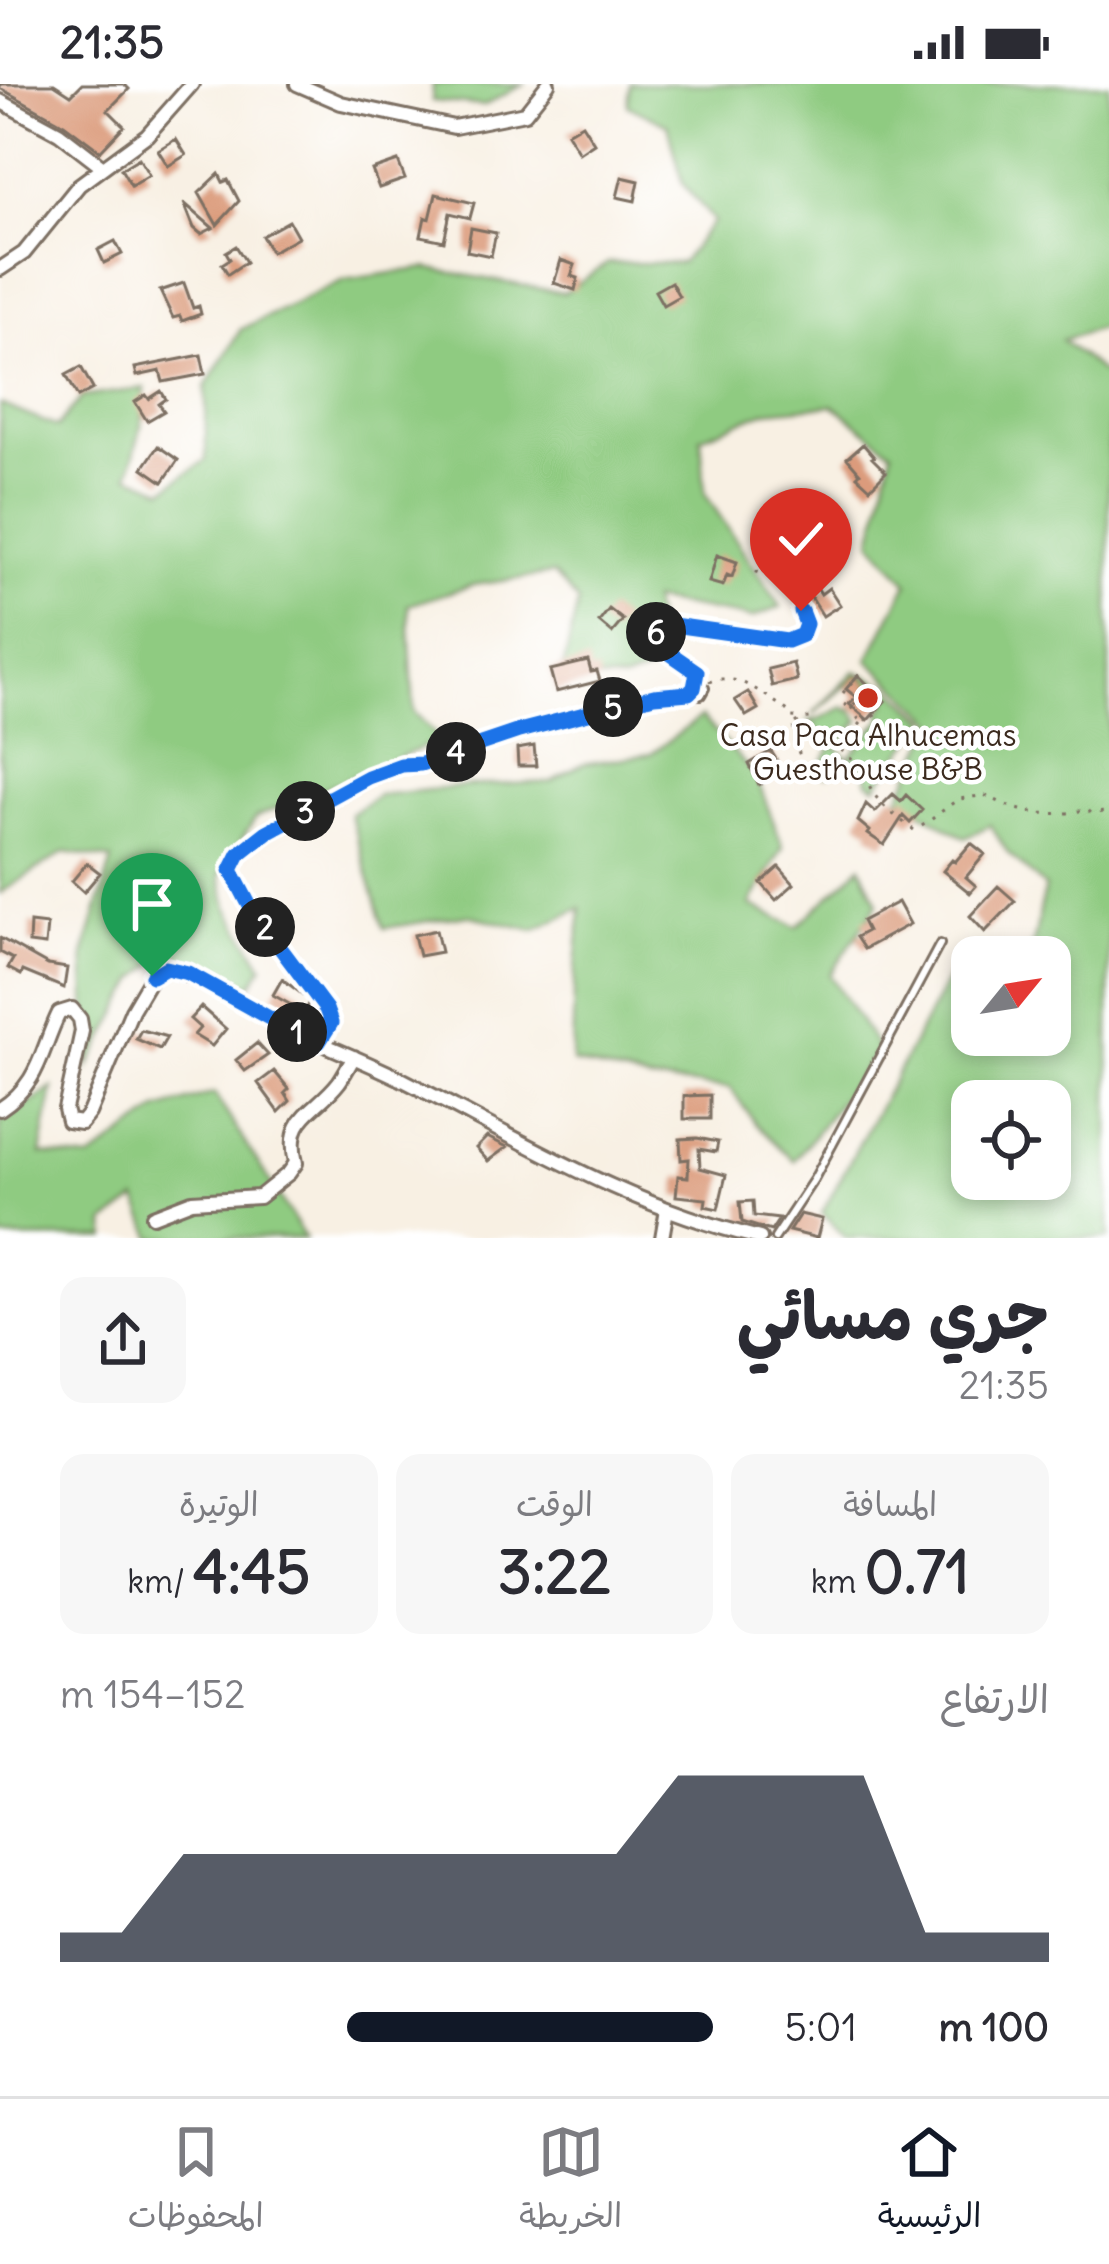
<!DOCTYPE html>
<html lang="ar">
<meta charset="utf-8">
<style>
:root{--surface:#fff;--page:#f7f7f7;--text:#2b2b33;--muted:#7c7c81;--line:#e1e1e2;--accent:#111827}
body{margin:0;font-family:Delius,"Playpen Sans Arabic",sans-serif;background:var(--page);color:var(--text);direction:rtl;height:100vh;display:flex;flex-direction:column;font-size:45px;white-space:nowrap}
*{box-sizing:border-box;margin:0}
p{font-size:39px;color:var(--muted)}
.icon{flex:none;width:66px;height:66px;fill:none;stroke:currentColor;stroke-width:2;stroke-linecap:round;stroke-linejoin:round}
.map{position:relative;height:1154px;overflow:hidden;direction:ltr}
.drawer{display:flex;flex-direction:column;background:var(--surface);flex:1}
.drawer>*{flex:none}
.needle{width:78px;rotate:60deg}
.buttons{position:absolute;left:951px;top:852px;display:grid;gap:24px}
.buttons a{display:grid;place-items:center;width:120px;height:120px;border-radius:24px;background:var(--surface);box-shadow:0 6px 18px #0003;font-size:60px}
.pin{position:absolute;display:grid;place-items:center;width:102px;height:102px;color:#fff;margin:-123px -51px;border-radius:50% 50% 50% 0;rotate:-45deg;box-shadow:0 0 12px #0007}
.pin .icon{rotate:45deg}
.km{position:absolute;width:60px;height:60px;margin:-30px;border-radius:50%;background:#222;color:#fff;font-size:33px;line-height:60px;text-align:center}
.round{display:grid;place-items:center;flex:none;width:126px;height:126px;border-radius:24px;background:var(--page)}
.summary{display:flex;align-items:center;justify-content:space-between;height:204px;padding:0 60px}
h1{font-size:66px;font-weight:700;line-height:90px}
.metrics{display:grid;grid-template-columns:repeat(3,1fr);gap:18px;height:204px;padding:12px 60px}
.metrics div{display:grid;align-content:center;border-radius:24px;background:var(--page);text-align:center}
.metrics b{font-size:60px;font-weight:700}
.metrics small{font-size:33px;font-weight:400}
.metrics p{font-size:33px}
.chart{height:336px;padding:24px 60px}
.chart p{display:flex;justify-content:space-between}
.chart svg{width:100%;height:216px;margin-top:12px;fill:var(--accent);opacity:.7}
ul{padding:0 60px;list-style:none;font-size:39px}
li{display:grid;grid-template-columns:192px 144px 1fr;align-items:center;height:90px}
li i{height:30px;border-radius:15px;background:var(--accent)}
.status{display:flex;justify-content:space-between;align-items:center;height:84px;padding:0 60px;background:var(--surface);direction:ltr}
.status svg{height:33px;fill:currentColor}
.dock{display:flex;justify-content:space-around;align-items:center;height:168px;border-top:3px solid var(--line);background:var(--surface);font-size:33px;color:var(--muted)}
.dock a{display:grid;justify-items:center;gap:6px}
.dock .selected{color:var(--accent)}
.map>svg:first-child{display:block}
.green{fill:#8fcb81;stroke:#657a50;stroke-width:3;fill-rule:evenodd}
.building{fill:#db9b7b}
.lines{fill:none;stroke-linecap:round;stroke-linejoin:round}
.service-casing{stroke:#7d6f63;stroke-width:12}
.minor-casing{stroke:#7d6f63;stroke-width:18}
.path{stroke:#7d6f63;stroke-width:3;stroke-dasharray:3 9;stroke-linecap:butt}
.service{stroke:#fff;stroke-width:6}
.minor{stroke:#fff;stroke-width:12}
.route-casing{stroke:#fff;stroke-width:24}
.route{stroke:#1a73e8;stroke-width:15}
.poi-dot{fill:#c8321e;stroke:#fff;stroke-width:4.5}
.labels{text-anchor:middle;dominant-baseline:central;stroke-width:9;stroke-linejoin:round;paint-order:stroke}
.poi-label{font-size:30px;fill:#3b2a1e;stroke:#fff}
</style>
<div class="status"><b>21:35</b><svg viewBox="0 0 49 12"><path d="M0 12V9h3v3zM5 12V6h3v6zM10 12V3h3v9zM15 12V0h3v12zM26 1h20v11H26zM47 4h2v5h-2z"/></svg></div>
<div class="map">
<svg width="1109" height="1154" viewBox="0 0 1109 1154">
<rect width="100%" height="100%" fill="#fff"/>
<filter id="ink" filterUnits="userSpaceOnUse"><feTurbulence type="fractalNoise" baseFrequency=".00833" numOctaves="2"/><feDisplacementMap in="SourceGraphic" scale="24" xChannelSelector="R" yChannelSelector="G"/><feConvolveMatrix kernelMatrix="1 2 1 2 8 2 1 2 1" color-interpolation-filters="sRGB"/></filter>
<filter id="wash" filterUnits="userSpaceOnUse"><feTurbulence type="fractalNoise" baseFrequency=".004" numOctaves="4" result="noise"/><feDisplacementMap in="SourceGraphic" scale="48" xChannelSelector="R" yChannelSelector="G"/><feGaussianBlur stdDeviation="2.7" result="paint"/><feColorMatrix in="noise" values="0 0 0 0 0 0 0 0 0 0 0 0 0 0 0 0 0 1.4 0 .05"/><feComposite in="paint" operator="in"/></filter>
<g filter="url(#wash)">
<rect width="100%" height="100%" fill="#f8f0e3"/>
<path class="green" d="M433 0H523L484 22 432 17Z
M630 0H1109V241L1062 256 1102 289 1109 287V1154H846L822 1129 960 872 972 878V951H1050V873H1027L1034 857 1045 803 1008 769 990 741 965 754 899 714 936 638 868 576 908 499 872 457 892 367 833 321 766 327 701 353 705 410 781 523 752 534 651 516 666 582 623 597 561 594 578 518 553 490 473 501 408 521 414 628 441 656 256 733 220 791 228 823 263 882 251 901 166 870 137 895 89 983 84 871 112 776 65 768 0 809V320L57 343 82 313 145 304 142 339 129 391 164 405 206 376V303L241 245 344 196 426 184 564 209 608 179H681L714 137 683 100 668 41 628 21ZM972 1017H1050V1095H972Z
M855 587 887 601 928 636 876 702 868 698 866 686 850 673 883 633 880 628 888 618 859 590 813 630Z
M844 623 849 627 851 625 860 637 836 663 847 673 827 692 817 687 833 661 809 636H817Z
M701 633 756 692 783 763 750 821 797 843 861 782 878 819 830 891 879 966 794 1077 756 1040 730 1004 648 997 572 978 574 905 581 824 534 846 467 831 384 844 350 731 378 711 468 702 551 698 582 680 651 670Z
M53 1004 41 1070 90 1076 158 1026 214 1009 305 1154H153L137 1116 106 1139 107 1154H0V1039Z"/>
<g id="blocks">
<path class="building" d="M0 0H54L71 11 82 0H124L129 5 108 26 124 42 100 67 64 40 0 4Z
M582 40 594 59 579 69 567 49Z
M176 55 186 71 168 82 158 66Z
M139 74 149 91 131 102 121 85Z
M398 77 405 95 379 104 372 86Z
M219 90 223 98 228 96 239 117 217 141 199 109Z
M622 93 639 97 635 117 617 113Z
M436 110 474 119 470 134 450 129 444 157 421 152 425 133 430 135Z
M184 119 213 144 201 150 194 144Z
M289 137 298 153 271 168 262 152Z
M471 144 496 149 491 172 467 167Z
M115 157 122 170 104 179 98 166Z
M236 162 246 178 228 190 222 180 230 175 226 168Z
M561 176 575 181 571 192 578 194 575 206 554 199Z
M671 198 679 212 663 221 655 207Z
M184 199 193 224 199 222 201 230 182 237 180 232 173 234 160 207Z
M201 271 205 290 163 298 160 287 137 292 135 284Z
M81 283 93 305 78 313 66 291Z
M161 307 166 315 159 320 164 327 147 337 135 318 146 311 149 315Z
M863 360 874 373 872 374 886 388 870 404 857 392 860 389 847 374Z
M158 362 178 376 163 398 143 384Z
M797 414 818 422 809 447 788 439Z
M717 471 737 478 732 493 727 491 723 502 709 498Z
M829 504 840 521 823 532 809 510 818 505 821 510Z
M609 525 623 536 612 549 599 538Z
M588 577 591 588 597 587 600 597 556 608 550 586Z
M793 579 797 596 772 602 768 585Z
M858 591 885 617 868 636 849 620 856 613 846 605Z
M748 608 758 625 746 632 735 616Z
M534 662 536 682H518L517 665Z
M771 667 779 680 772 684 776 691 759 701 749 680Z
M893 710 901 717 906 711 922 726 910 739 903 732 884 761 868 750 870 747 858 737 866 720 875 728Z
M971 759 985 770 966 793 976 802 970 809 943 787 952 776 955 778Z
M87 779 100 789 84 808 72 797Z
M779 783 794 800 776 816 761 799Z
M998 802 1015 817 985 848 970 832Z
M898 818 910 840 864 865 856 853 867 847 862 837Z
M30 839 47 841 45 861 29 859Z
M436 846 441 868 419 872 414 851Z
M0 854 48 881 67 884 64 904 23 887 21 891 8 884 13 875 0 868Z
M282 895 310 916 304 928 273 911Z
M201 923 226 945 212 962 194 951 200 944 190 935Z
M141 946 153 949 167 953 160 965 136 955Z
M257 959 268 971 245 987 236 976Z
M274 987 289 1005 285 1009 290 1017 279 1028 258 999Z
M710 1011V1035H684V1012Z
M487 1053 507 1063 488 1077 476 1064Z
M697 1054 718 1058 716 1068 699 1065 700 1084 726 1091 718 1125 705 1122 706 1115 676 1112 678 1092 688 1093 689 1075 681 1076 680 1055Z
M753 1117 754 1132 779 1135 771 1147 742 1138 740 1118Z
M800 1130 822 1135 817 1154 789 1147Z"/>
</g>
</g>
<g filter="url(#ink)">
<use href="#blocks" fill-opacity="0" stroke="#7d6f63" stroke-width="3"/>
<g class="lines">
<defs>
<path id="service" d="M319 958 331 939 326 925 252 826 231 786C232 784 239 771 240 770 260 746 335 708 365 694 391 683 418 681 444 672 494 655 543 642 594 629 630 619 664 605 701 611L705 604
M775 1154 814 1095 940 860"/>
<path id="minor" d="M297 0 341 19 454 43 525 29 548 0
M0 17 59 49 103 83
M0 185 24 169 79 101 147 51 192 0
M0 1025C40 999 40 968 59 929L72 925 80 935 82 947 65 1025 68 1037 81 1039 89 1029 132 926 152 892 166 884C208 894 243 922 281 941 322 961 366 977 407 998 524 1058 630 1123 760 1154
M153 1132 192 1117 259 1113 289 1089 296 1079C285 1032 314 1030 339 998 344 991 349 981 354 973
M662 1154 667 1125"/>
</defs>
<use href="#service" class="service-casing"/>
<use href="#minor" class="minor-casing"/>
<path class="path" d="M709 598C737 585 771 616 794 631 791 659 802 696 836 693
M694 603 697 588 658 561 654 551 662 542 673 541 787 557 801 551 806 540C796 510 781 495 751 486
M843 609 851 598
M844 620 850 624 857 617
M851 623 861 639 865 635 869 638 881 624
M796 639 801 635 810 634
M861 639 839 664 866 688C868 714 894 731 914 746 931 739 947 720 961 715 968 713 976 713 983 711 993 714 1000 719 1009 722 1030 731 1066 732 1087 725L1091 729 1109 728"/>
<use href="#service" class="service"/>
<use href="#minor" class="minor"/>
</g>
</g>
<g class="lines" filter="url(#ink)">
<defs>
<path id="route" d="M152 892 166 884 188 889 280 940 319 958 331 939 326 925 252 826 231 786 239 770 267 748 368 693 401 681 421 680 445 672 519 647 654 612 689 609 694 604 697 588 658 561 654 551 662 542 673 541 787 557 802 551 806 540 801 527"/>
</defs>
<use href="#route" class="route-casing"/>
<use href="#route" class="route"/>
</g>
<circle class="poi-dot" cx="868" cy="614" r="12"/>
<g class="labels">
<g class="poi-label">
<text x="868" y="651">Casa Paca Alhucemas<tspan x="868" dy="34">Guesthouse B&amp;B</tspan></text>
</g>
</g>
</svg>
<div class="buttons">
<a><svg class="needle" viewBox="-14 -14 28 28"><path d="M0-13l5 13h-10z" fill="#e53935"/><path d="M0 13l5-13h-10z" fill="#7c7c81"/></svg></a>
<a><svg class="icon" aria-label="locate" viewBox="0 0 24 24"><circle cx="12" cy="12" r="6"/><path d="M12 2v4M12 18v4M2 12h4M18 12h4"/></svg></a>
</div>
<div class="pin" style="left:152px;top:892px;background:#1e9e55"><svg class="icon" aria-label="arrive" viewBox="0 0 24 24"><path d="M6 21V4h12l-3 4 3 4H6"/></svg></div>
<div class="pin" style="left:801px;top:527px;background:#d93025"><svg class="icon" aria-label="check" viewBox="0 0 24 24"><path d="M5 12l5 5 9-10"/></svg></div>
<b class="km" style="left:297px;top:948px">1</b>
<b class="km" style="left:265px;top:843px">2</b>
<b class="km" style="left:305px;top:727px">3</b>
<b class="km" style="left:456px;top:668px">4</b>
<b class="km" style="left:613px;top:623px">5</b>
<b class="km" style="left:656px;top:548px">6</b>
</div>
<section class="drawer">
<div class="summary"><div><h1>جري مسائي</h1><p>21:35</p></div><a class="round"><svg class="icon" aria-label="share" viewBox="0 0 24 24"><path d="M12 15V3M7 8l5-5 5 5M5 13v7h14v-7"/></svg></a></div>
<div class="metrics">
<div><p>المسافة</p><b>0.71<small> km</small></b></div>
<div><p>الوقت</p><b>3:22</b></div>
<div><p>الوتيرة</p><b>4:45<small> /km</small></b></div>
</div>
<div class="chart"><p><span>الارتفاع</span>152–154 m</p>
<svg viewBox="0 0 160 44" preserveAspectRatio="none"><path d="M0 44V38L10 38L20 22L30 22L40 22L50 22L60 22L70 22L80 22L90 22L100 6L110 6L120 6L130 6L140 38L150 38L160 38V44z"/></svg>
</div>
<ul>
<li><b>100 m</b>5:01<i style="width:56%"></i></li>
</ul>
</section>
<nav class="dock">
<a class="selected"><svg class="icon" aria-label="home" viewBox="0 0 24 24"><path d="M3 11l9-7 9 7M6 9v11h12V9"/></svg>الرئيسية</a>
<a><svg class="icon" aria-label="map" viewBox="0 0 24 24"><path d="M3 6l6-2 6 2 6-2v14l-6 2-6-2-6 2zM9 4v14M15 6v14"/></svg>الخريطة</a>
<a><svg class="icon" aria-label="saved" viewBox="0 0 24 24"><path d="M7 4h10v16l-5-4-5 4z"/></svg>المحفوظات</a>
</nav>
